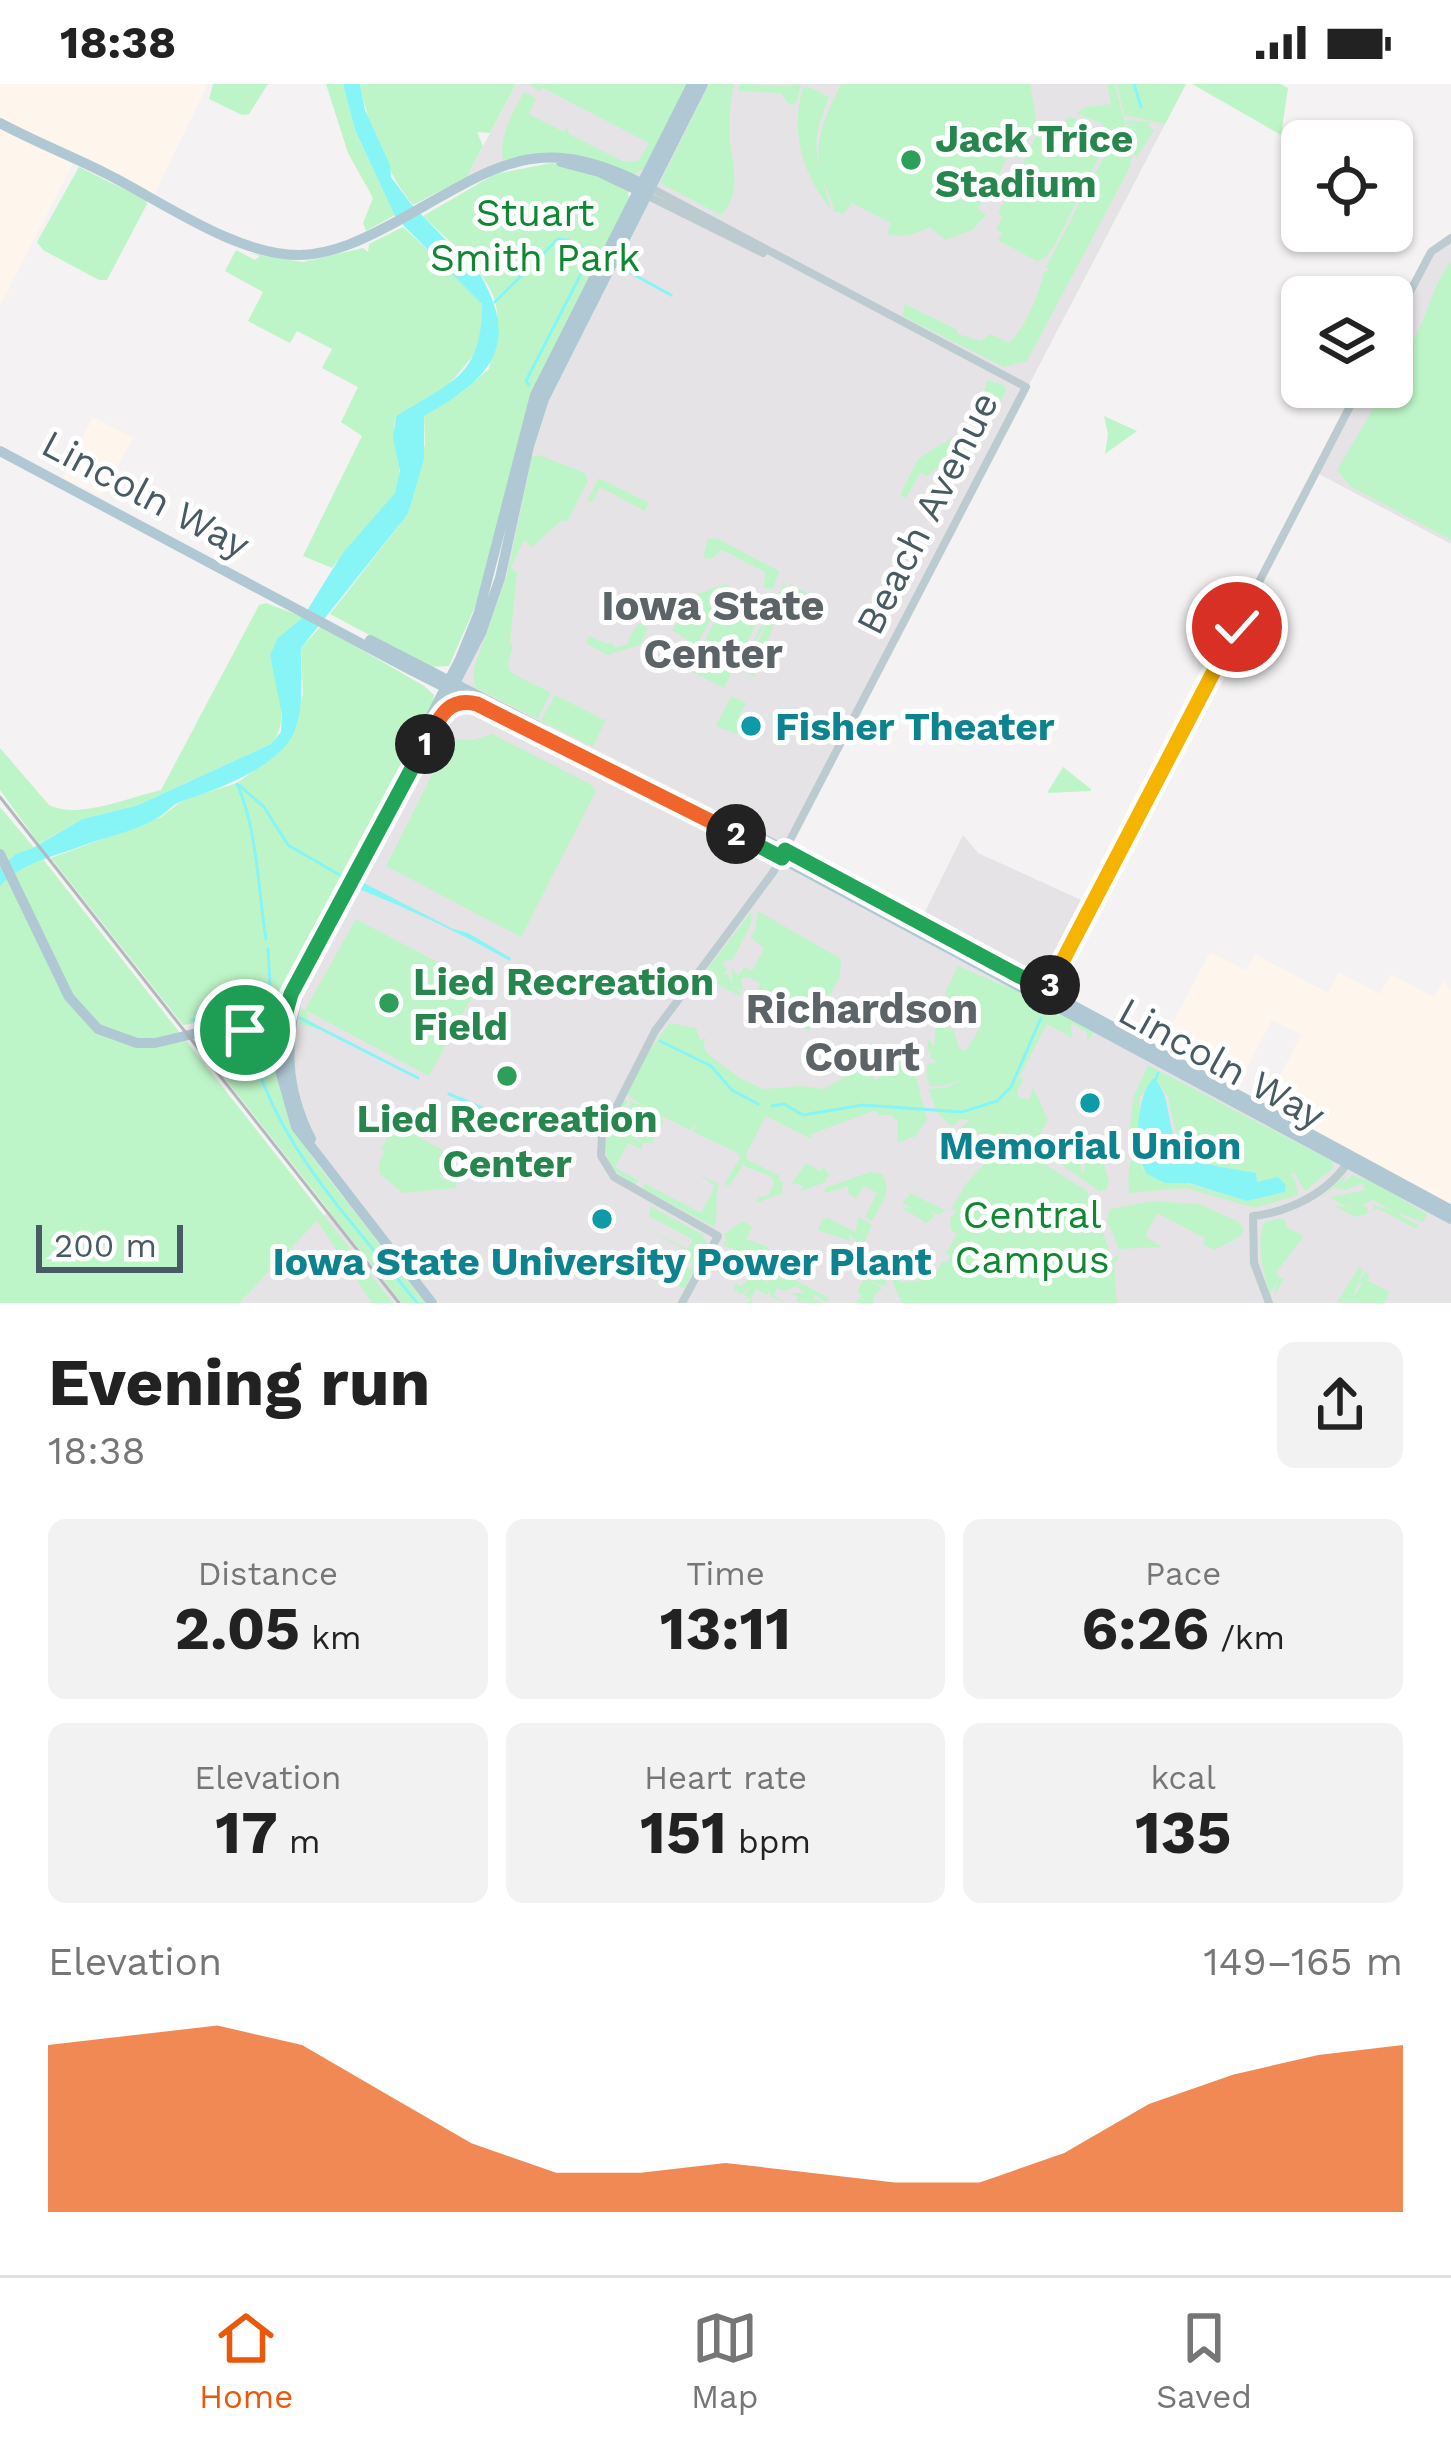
<!DOCTYPE html>
<meta charset="utf-8">
<style>
:root{--surface:#fff;--page:#f2f2f2;--text:#222;--muted:#767676;--line:#e0e0e0;--accent:#ea580c}
body{margin:0;font-family:"Work Sans",sans-serif;background:var(--page);color:var(--text);height:100vh;display:flex;flex-direction:column;font-size:45px;white-space:nowrap}
*{box-sizing:border-box;margin:0}
p{font-size:39px;color:var(--muted)}
.icon{flex:none;width:66px;height:66px;fill:none;stroke:currentColor;stroke-width:2;stroke-linecap:round;stroke-linejoin:round}
.map{position:relative;height:1219px;overflow:hidden}
.sheet{display:flex;flex-direction:column;background:var(--surface);flex:1}
.sheet>*{flex:none}
.tools{position:absolute;left:1281px;top:36px;display:grid;gap:24px}
.tools a{display:grid;place-items:center;width:132px;height:132px;border-radius:18px;background:var(--surface);box-shadow:0 3px 9px #0004;font-size:60px}
.scale{position:absolute;left:36px;bottom:30px;width:147px;box-sizing:border-box;padding-left:12px;border:6px solid #475b62;border-top:0;font-size:33px;line-height:42px;white-space:nowrap;color:#475b62;-webkit-text-stroke:9px #fff;paint-order:stroke}
.pin{position:absolute;display:grid;place-items:center;width:102px;height:102px;color:#fff;margin:-51px;border:6px solid #fff;border-radius:50%;box-shadow:0 3px 12px #0007}
.km{position:absolute;width:60px;height:60px;margin:-30px;border-radius:50%;background:#222;color:#fff;font-size:33px;line-height:60px;text-align:center}
.round{display:grid;place-items:center;flex:none;width:126px;height:126px;border-radius:18px;background:var(--page)}
.headline{display:flex;align-items:center;justify-content:space-between;height:204px;padding:0 48px}
h1{font-size:66px;font-weight:700;line-height:90px}
.stats{display:grid;grid-template-columns:repeat(3,1fr);gap:18px;height:204px;padding:12px 48px}
.stats div{display:grid;align-content:center;border-radius:18px;background:var(--page);text-align:center}
.stats b{font-size:60px;font-weight:700}
.stats small{font-size:33px;font-weight:400}
.stats p{font-size:33px}
.chart{height:336px;padding:24px 48px}
.chart p{display:flex;justify-content:space-between}
.chart svg{width:100%;height:216px;margin-top:12px;fill:var(--accent);opacity:.7}
.status{display:flex;justify-content:space-between;align-items:center;height:84px;padding:0 60px;background:var(--surface);direction:ltr}
.status svg{height:33px;fill:currentColor}
.dock{display:flex;justify-content:space-around;align-items:center;height:168px;border-top:3px solid var(--line);background:var(--surface);font-size:33px;color:var(--muted)}
.dock a{display:grid;justify-items:center;gap:6px}
.dock .active{color:var(--accent)}
.map>svg:first-child{display:block}
.commercial{fill:#fef5ec}
.education{fill:#e5e3e5}
.green{fill:#bef5c8;fill-rule:evenodd}
.water{fill:#87f5f6}
.lines{fill:none;stroke-linecap:round;stroke-linejoin:round}
.stream{stroke:#87f5f6;stroke-width:3}
.minor{stroke:#bccbd0;stroke-width:8}
.major{stroke:#afc8d3;stroke-width:10}
.rail{stroke:#b3b9bd;stroke-width:3}
.split-1-casing{stroke:#fff;stroke-width:24}
.split-2-casing{stroke:#fff;stroke-width:24}
.split-3-casing{stroke:#fff;stroke-width:24}
.split-4-casing{stroke:#fff;stroke-width:24}
.split-1{stroke:#22a559;stroke-width:15}
.split-2{stroke:#f0652b;stroke-width:15}
.split-3{stroke:#22a559;stroke-width:15}
.split-4{stroke:#f5b400;stroke-width:15}
.leisure-dot{fill:#2e9e5b;stroke:#fff;stroke-width:4.5}
.culture-dot{fill:#0f9aa8;stroke:#fff;stroke-width:4.5}
.labels{text-anchor:middle;dominant-baseline:central;stroke-width:10;stroke-linejoin:round;paint-order:stroke}
.leisure-label{font-size:39px;font-weight:bold;fill:#27864d;stroke:#fff;text-anchor:start}
.park-label{font-size:39px;fill:#0e8832;stroke:#fff}
.street-label{font-size:39px;fill:#475b62;stroke:#fff}
.culture-label{font-size:39px;font-weight:bold;fill:#0d838f;stroke:#fff}
.neighbourhood-label{font-size:42px;font-weight:bold;fill:#5d6468;stroke:#fff}
</style>
<div class="status"><b>18:38</b><svg viewBox="0 0 49 12"><path d="M0 12V9h3v3zM5 12V6h3v6zM10 12V3h3v9zM15 12V0h3v12zM26 1h20v11H26zM47 4h2v5h-2z"/></svg></div>
<div class="map">
<svg width="1451" height="1219" viewBox="0 0 1451 1219">
<rect width="100%" height="100%" fill="#f4f2f2"/>
<path class="commercial" d="M0 0H208L153 113 75 76 0 222Z
M93 333 133 354 101 412 63 394Z
M1210 868 1246 886 1255 870 1328 909 1339 888 1380 910 1391 890 1434 913 1443 897 1451 906V1121L1264 1023 1301 951 1272 936 1235 1007 1159 965Z"/>
<path class="education" d="M516 0H1186L782 774 915 848 963 751 978 769 1092 821 1043 915 1451 1138V1219H238L317 1137 348 1113 323 1078 303 1038 288 985 303 896 481 549 529 362 640 99 555 72 467 93Z
M1451 154V460L1317 389 1360 303H1392V242L1431 168Z"/>
<path class="green" d="M213 0H268L249 30 242 31 209 15Z
M326 0H343L355 46 395 131 366 147 363 139 373 114 348 69Z
M360 0H516L490 49 477 48 483 62 467 93 413 121C388 92 367 39 360 0Z
M528 0H689L643 85 633 91 578 71 503 75C499 51 513 29 524 8L536 14 529 30 564 48 567 44 569 50 624 78 638 77 649 59 543 4 539 7Z
M709 0H734C731 16 729 32 729 48 731 77 744 108 721 131L660 99Z
M740 0C762 0 782 4 801 0L797 18 790 21 781 9 739 7Z
M841 0H1030L1037 40 1019 75 998 66 997 70 1007 75 997 94 987 88 985 92 996 98 978 116 981 120 978 125 986 131 972 146 946 156 929 143C915 151 902 154 887 150L891 139 852 119 843 130 834 127C832 114 825 103 821 91 812 56 828 27 841 0Z
M1107 0H1115L1132 68 1130 83 1027 277 1004 283 902 232 905 220 956 245 958 250 981 257 990 250 1009 259C1026 244 1039 209 1044 188L1050 186 1046 183 1106 69 1103 40 1076 29 1086 23 1111 20Z
M1117 0H1186L1165 40 1124 31Z
M1192 0H1280L1288 4 1281 51Z
M809 3 829 13C807 66 818 75 831 125 802 89 790 49 803 4Z
M1069 32C1084 40 1104 46 1103 65L1055 161 1044 175 1037 177 998 156 1002 149 996 145 1002 133 998 129 1041 42 1050 35 1053 39 1066 37Z
M1125 36 1151 38 1148 42 1154 46 1136 75 1125 42 1138 41 1126 40Z
M551 79 579 84 628 106 629 117 527 326 485 500 449 582 429 583 330 530 408 430 425 360 424 331 461 309 489 285C491 268 498 247 497 229 495 191 447 157 423 132L495 90Z
M79 83 146 116 147 120 107 196H99L43 166 37 158Z
M403 143 476 211 482 220 483 241 476 268 448 302 396 332C389 355 403 377 399 400 393 427 349 460 332 484L303 472 362 352 341 338 358 303 322 284 332 265 297 247 290 259 248 237 263 208 225 187 236 166 255 176 260 172 248 169 303 178 363 164 368 168 369 160Z
M1451 176V456L1350 402 1337 386 1386 303H1392C1392 280 1407 268 1417 249 1429 225 1434 200 1451 176Z
M988 296 1004 301 1006 307 976 361 952 370 927 392 920 389 906 414 900 411 918 375 965 345 974 334Z
M1104 332 1137 347 1105 370 1108 350Z
M539 371 585 389 588 397 567 438 562 436 532 463 524 456 511 483 517 489 510 559 513 561 508 580 510 588 551 609 537 636 540 638 555 611 604 636 607 633 593 663 476 604 470 599 477 602 473 596 474 584 507 491 532 373Z
M599 394 649 419 645 427 600 403 592 418 587 417Z
M716 454 779 487 773 505 764 504 765 488 722 466 710 475 703 473 708 455Z
M785 497 784 512 790 500 813 512 785 526 787 531 783 534 779 529 783 518 778 528 773 521Z
M726 500 729 502 696 562 672 546 694 511Z
M731 503 766 521 735 582 701 565Z
M266 519 303 533 284 549 270 571C276 600 292 637 271 660L138 721 82 735 39 760 0 706V664L49 721C78 736 130 713 161 706L259 521Z
M771 523 777 530 755 593 744 587 773 527 740 584Z
M639 539 648 544 640 561 607 571 586 559 590 552 606 560 611 558 616 564 628 560 629 553Z
M321 542 424 602 434 611 433 621 288 910 279 939 265 945 232 937 231 931 195 935V939L183 941 51 774 161 733 183 716 237 699 264 679 295 645 303 610 301 564Z
M699 570 732 588 724 604 690 587Z
M731 612 746 619 740 631 739 651 716 642Z
M492 650 590 700 596 707 521 853 386 782 450 655 473 656Z
M1063 683 1091 705V707L1047 709Z
M0 723 31 760 393 1219H372L317 1137 239 1219H0Z
M758 827 841 875 840 893 808 947 752 919 760 900 749 893 741 894 743 907 732 901 741 908 740 912 705 894 711 891 706 887 751 828V840L732 877 726 875 723 882 728 885 723 891 728 890 732 901V884L738 892 744 883 752 887 764 864 750 853 755 847Z
M356 835 479 900 429 992 307 927 309 937 327 947 299 940 301 924 305 926Z
M961 876 1046 921 1044 927 1056 930 1053 925 1094 949 1087 957V948L1071 939 1072 954 1047 940 1019 993 1023 996 1017 1008 1019 1014 1030 1015 1033 1003 1048 1036 1031 1065 1009 1056 1011 1059 992 1055 999 1052 962 1048 959 1045 970 1036 961 1035 952 1043 938 1030 928 1005 948 1003 963 995 944 1002H929L928 989 926 998 927 980 938 978 930 974 931 962 927 973 928 955 934 963 936 941 944 937 947 944 954 946 959 964 966 967 981 942 971 936 963 938 962 930 945 909 958 882 1011 905Z
M670 939 696 944 700 956 706 954 703 962 708 970 741 995 764 1005 800 1002 824 1005 855 987 877 996 880 993 874 990 883 963 910 969 927 1036 916 1052 897 1059 898 1038 891 1031H878L876 1026 812 1050 811 1055 766 1032 746 1070 748 1076 780 1092 778 1096 783 1098 782 1109 757 1119V1113L768 1112 774 1100 772 1093 744 1082 742 1077V1083L729 1102 724 1100 740 1074 738 1069 693 1048 697 1040 690 1046 662 1032 663 1039 652 1059H642V1066L628 1059 615 1083 639 1097 635 1101C591 1075 605 1053 623 1015L628 1017C621 1034 626 1049 641 1059 630 1044 624 1037 630 1017L643 1022 627 1010 648 968Z
M220 948 271 960 288 1032 313 1074 425 1219H402L192 953Z
M1148 981 1336 1079H1332L1333 1084 1305 1107 1291 1083 1294 1090 1290 1091 1295 1095 1298 1111 1255 1124 1186 1104 1130 1109C1125 1089 1133 1078 1134 1059L1128 1057 1133 1016 1136 1018 1133 1014ZM1158 989 1156 996 1168 1013 1179 1061 1215 1083 1256 1089 1257 1098 1286 1101 1285 1108 1247 1117 1143 1086 1139 1070 1140 1013Z
M401 1044 441 1065 450 1076 440 1093 445 1096 450 1092 458 1096 455 1104 403 1109 380 1090 379 1078 385 1068 381 1064 393 1045Z
M1060 1055 1079 1065 1082 1090 1086 1083 1083 1066 1086 1062 1101 1070 1109 1098 1106 1106 1099 1107 1058 1078 1043 1073 1048 1062Z
M1005 1061 1032 1072 1087 1107 1113 1176 1118 1169 1119 1174 1114 1179 1117 1219H902L892 1197 900 1193 902 1180 908 1184 898 1198 920 1197 910 1183 914 1174 909 1166 920 1170 929 1167 918 1188 933 1196 942 1177 947 1179 950 1172 946 1169 957 1150 951 1146 950 1135 957 1126H951L965 1101 984 1080V1076L976 1078 960 1066 967 1062 998 1068Z
M806 1079 820 1087 824 1083 830 1092 825 1094 826 1098 798 1108 804 1102 792 1099Z
M871 1088 882 1090C894 1107 879 1123 872 1137L865 1133 877 1109 864 1102 856 1115 848 1109V1102L825 1109 824 1104Z
M1348 1089 1340 1103 1352 1091 1375 1099 1427 1130 1423 1138 1395 1128 1418 1141 1416 1145 1379 1125 1373 1126 1374 1121 1394 1128 1373 1116 1362 1121 1368 1124 1367 1130 1356 1133 1334 1122 1361 1123H1347L1330 1113 1365 1106 1362 1099 1346 1106 1334 1104 1317 1117Z
M698 1090 719 1100C713 1115 720 1128 714 1143L643 1105 644 1099 701 1129 715 1102Z
M906 1107 944 1126 950 1123 939 1131 931 1127 934 1132 926 1139 902 1124H914L902 1119 910 1111Z
M1152 1117 1199 1120 1239 1138 1244 1146 1238 1154 1214 1166 1203 1160 1205 1154 1157 1129 1145 1152 1162 1163 1119 1165 1107 1136 1110 1125Z
M650 1122 707 1153 702 1152 708 1160 684 1205 676 1200 685 1184 692 1185V1175L687 1181 683 1179 689 1168 638 1140 687 1165 693 1156 649 1132Z
M859 1133 872 1141 862 1163 849 1150 850 1157 818 1146 822 1135 828 1134 855 1148Z
M1283 1134 1288 1144 1304 1152 1276 1188 1278 1193 1284 1194 1274 1213 1277 1198 1270 1210C1263 1187 1256 1162 1264 1138Z
M743 1137 752 1143 746 1155 769 1163 762 1176 755 1173 761 1178 759 1182 732 1167 751 1171 722 1161 725 1157 728 1161 724 1150Z
M763 1179 829 1214 826 1218 815 1211 813 1214 823 1219 796 1218 798 1213 790 1209H805L797 1203 801 1200 786 1207 777 1204 774 1212 788 1219 771 1213 770 1206 767 1211 756 1205 751 1215 753 1219H748L750 1215 744 1211 752 1200 742 1210 734 1206 735 1199 741 1202 755 1190 768 1198 771 1191 786 1198 761 1183Z
M1359 1183 1363 1186 1352 1215 1362 1200 1359 1198 1365 1187 1369 1190 1368 1197 1390 1208 1384 1219 1337 1218Z
M879 1188 888 1200 883 1202 872 1197 882 1204 873 1213 874 1219H854L862 1212 857 1208 864 1195 868 1198V1192Z"/>
<path class="water" d="M343 0H360L365 26 390 81 391 93 411 120 481 192C522 264 487 297 424 332V375L408 430 301 564C300 592 305 618 295 646 281 683 214 707 182 717 173 720 166 729 159 733 140 745 111 752 90 759 57 772 24 777 0 802V784L16 770 33 764 82 735 138 721 271 660 281 648 282 631 270 571 278 554 303 533 342 470 395 409 400 387 393 354 396 332C451 298 482 293 482 220L396 134 355 46Z
M362 798 453 845 468 849 511 874 510 877C461 849 409 825 359 805Z
M1154 994C1171 1013 1166 1035 1176 1057 1188 1083 1233 1084 1256 1089L1257 1098 1278 1093 1286 1101 1285 1108 1247 1117 1189 1099H1165L1147 1090C1133 1070 1136 1009 1154 994Z"/>
<g class="lines">
<path class="stream" d="M1134 0 1141 23
M581 163 596 171
M618 182 671 211
M495 218 558 155 568 156
M529 301 526 297 583 186 582 168 574 159
M237 700C257 743 258 805 266 855
M239 701 264 723 288 761 343 793
M266 912 270 901 268 865
M300 934 418 994
M192 936 259 929 256 936
M250 956C272 1058 354 1139 417 1219
M660 957 711 982 732 1006 758 1020
M1156 995 1158 989
M449 1010 491 1028
M772 1022 784 1020 803 1031 863 1021 962 1028 997 1017 1011 1003 1041 934"/>
<path class="minor" d="M651 104 1026 303 774 787 655 947 602 1051 601 1072 614 1093 718 1152 682 1219
M646 111 763 169
M1392 242 1431 168 1451 154
M1046 909 1360 303
M1269 1219 1254 1179 1253 1132C1289 1128 1328 1109 1348 1078"/>
<path class="major" d="M0 39C35 58 72 72 107 90 163 118 237 172 300 171 334 170 364 155 394 139 494 84 535 44 647 102
M561 78 599 88 639 107
M0 367 407 584 775 771 1451 1135
M370 556 545 646
M399 694 460 575 479 528 535 311 692 0
M701 725 786 766 1451 1126
M0 770 69 913 98 945 137 959H155L218 944 288 956
M300 905C284 958 285 1004 311 1055
M432 1219 296 1043 280 986 284 929 481 549 500 494 529 362 544 315 703 0"/>
<path class="rail" d="M0 713 399 1219"/>
</g>
<g class="lines">
<defs>
<path id="split-1" d="M245 946 279 954 291 910 425 660"/>
<path id="split-2" d="M425 660C438 637 446 612 477 620L736 750"/>
<path id="split-3" d="M736 750 782 774 785 766 1047 907 1050 901"/>
<path id="split-4" d="M1050 901 1237 543"/>
</defs>
<use href="#split-1" class="split-1-casing"/>
<use href="#split-2" class="split-2-casing"/>
<use href="#split-3" class="split-3-casing"/>
<use href="#split-4" class="split-4-casing"/>
<use href="#split-1" class="split-1"/>
<use href="#split-2" class="split-2"/>
<use href="#split-3" class="split-3"/>
<use href="#split-4" class="split-4"/>
</g>
<g class="leisure-dot">
<circle cx="911" cy="76" r="12"/>
<circle cx="389" cy="919" r="12"/>
<circle cx="507" cy="992" r="12"/>
</g>
<g class="culture-dot">
<circle cx="751" cy="642" r="12"/>
<circle cx="1090" cy="1019" r="12"/>
<circle cx="602" cy="1135" r="12"/>
</g>
<g class="labels">
<g class="leisure-label">
<text x="935" y="54">Jack Trice<tspan x="935" dy="45">Stadium</tspan></text>
<text x="413" y="897">Lied Recreation<tspan x="413" dy="45">Field</tspan></text>
<text x="507" y="1034" text-anchor="middle">Lied Recreation<tspan x="507" dy="45">Center</tspan></text>
</g>
<g class="park-label">
<text x="535" y="128">Stuart<tspan x="535" dy="45">Smith Park</tspan></text>
<text x="1032" y="1130">Central<tspan x="1032" dy="45">Campus</tspan></text>
</g>
<g class="street-label">
<text transform="translate(146 410) rotate(28)">Lincoln Way</text>
<text transform="translate(927 429) rotate(-63)">Beach Avenue</text>
<text transform="translate(1222 979) rotate(29)">Lincoln Way</text>
</g>
<g class="culture-label">
<text x="775" y="642" text-anchor="start">Fisher Theater</text>
<text x="1090" y="1061">Memorial Union</text>
<text x="602" y="1177">Iowa State University Power Plant</text>
</g>
<g class="neighbourhood-label">
<text x="713" y="521">Iowa State<tspan x="713" dy="48">Center</tspan></text>
<text x="862" y="924">Richardson<tspan x="862" dy="48">Court</tspan></text>
</g>
</g>
</svg>
<div class="tools">
<a><svg class="icon" aria-label="locate" viewBox="0 0 24 24"><circle cx="12" cy="12" r="6"/><path d="M12 2v4M12 18v4M2 12h4M18 12h4"/></svg></a>
<a><svg class="icon" aria-label="layers" viewBox="0 0 24 24"><path d="M12 4l9 5-9 5-9-5zM3 14l9 5 9-5"/></svg></a>
</div>
<div class="scale">200 m</div>
<div class="pin" style="left:245px;top:946px;background:#1e9e55"><svg class="icon" aria-label="arrive" viewBox="0 0 24 24"><path d="M6 21V4h12l-3 4 3 4H6"/></svg></div>
<div class="pin" style="left:1237px;top:543px;background:#d93025"><svg class="icon" aria-label="check" viewBox="0 0 24 24"><path d="M5 12l5 5 9-10"/></svg></div>
<b class="km" style="left:425px;top:660px">1</b>
<b class="km" style="left:736px;top:750px">2</b>
<b class="km" style="left:1050px;top:901px">3</b>
</div>
<section class="sheet">
<div class="headline"><div><h1>Evening run</h1><p>18:38</p></div><a class="round"><svg class="icon" aria-label="share" viewBox="0 0 24 24"><path d="M12 15V3M7 8l5-5 5 5M5 13v7h14v-7"/></svg></a></div>
<div class="stats">
<div><p>Distance</p><b>2.05<small> km</small></b></div>
<div><p>Time</p><b>13:11</b></div>
<div><p>Pace</p><b>6:26<small> /km</small></b></div>
</div>
<div class="stats">
<div><p>Elevation</p><b>17<small> m</small></b></div>
<div><p>Heart rate</p><b>151<small> bpm</small></b></div>
<div><p>kcal</p><b>135</b></div>
</div>
<div class="chart"><p><span>Elevation</span>149–165 m</p>
<svg viewBox="0 0 160 44" preserveAspectRatio="none"><path d="M0 44V10L10 8L20 6L30 10L40 20L50 30L60 36L70 36L80 34L90 36L100 38L110 38L120 32L130 22L140 16L150 12L160 10V44z"/></svg>
</div>
</section>
<nav class="dock">
<a class="active"><svg class="icon" aria-label="home" viewBox="0 0 24 24"><path d="M3 11l9-7 9 7M6 9v11h12V9"/></svg>Home</a>
<a><svg class="icon" aria-label="map" viewBox="0 0 24 24"><path d="M3 6l6-2 6 2 6-2v14l-6 2-6-2-6 2zM9 4v14M15 6v14"/></svg>Map</a>
<a><svg class="icon" aria-label="saved" viewBox="0 0 24 24"><path d="M7 4h10v16l-5-4-5 4z"/></svg>Saved</a>
</nav>
